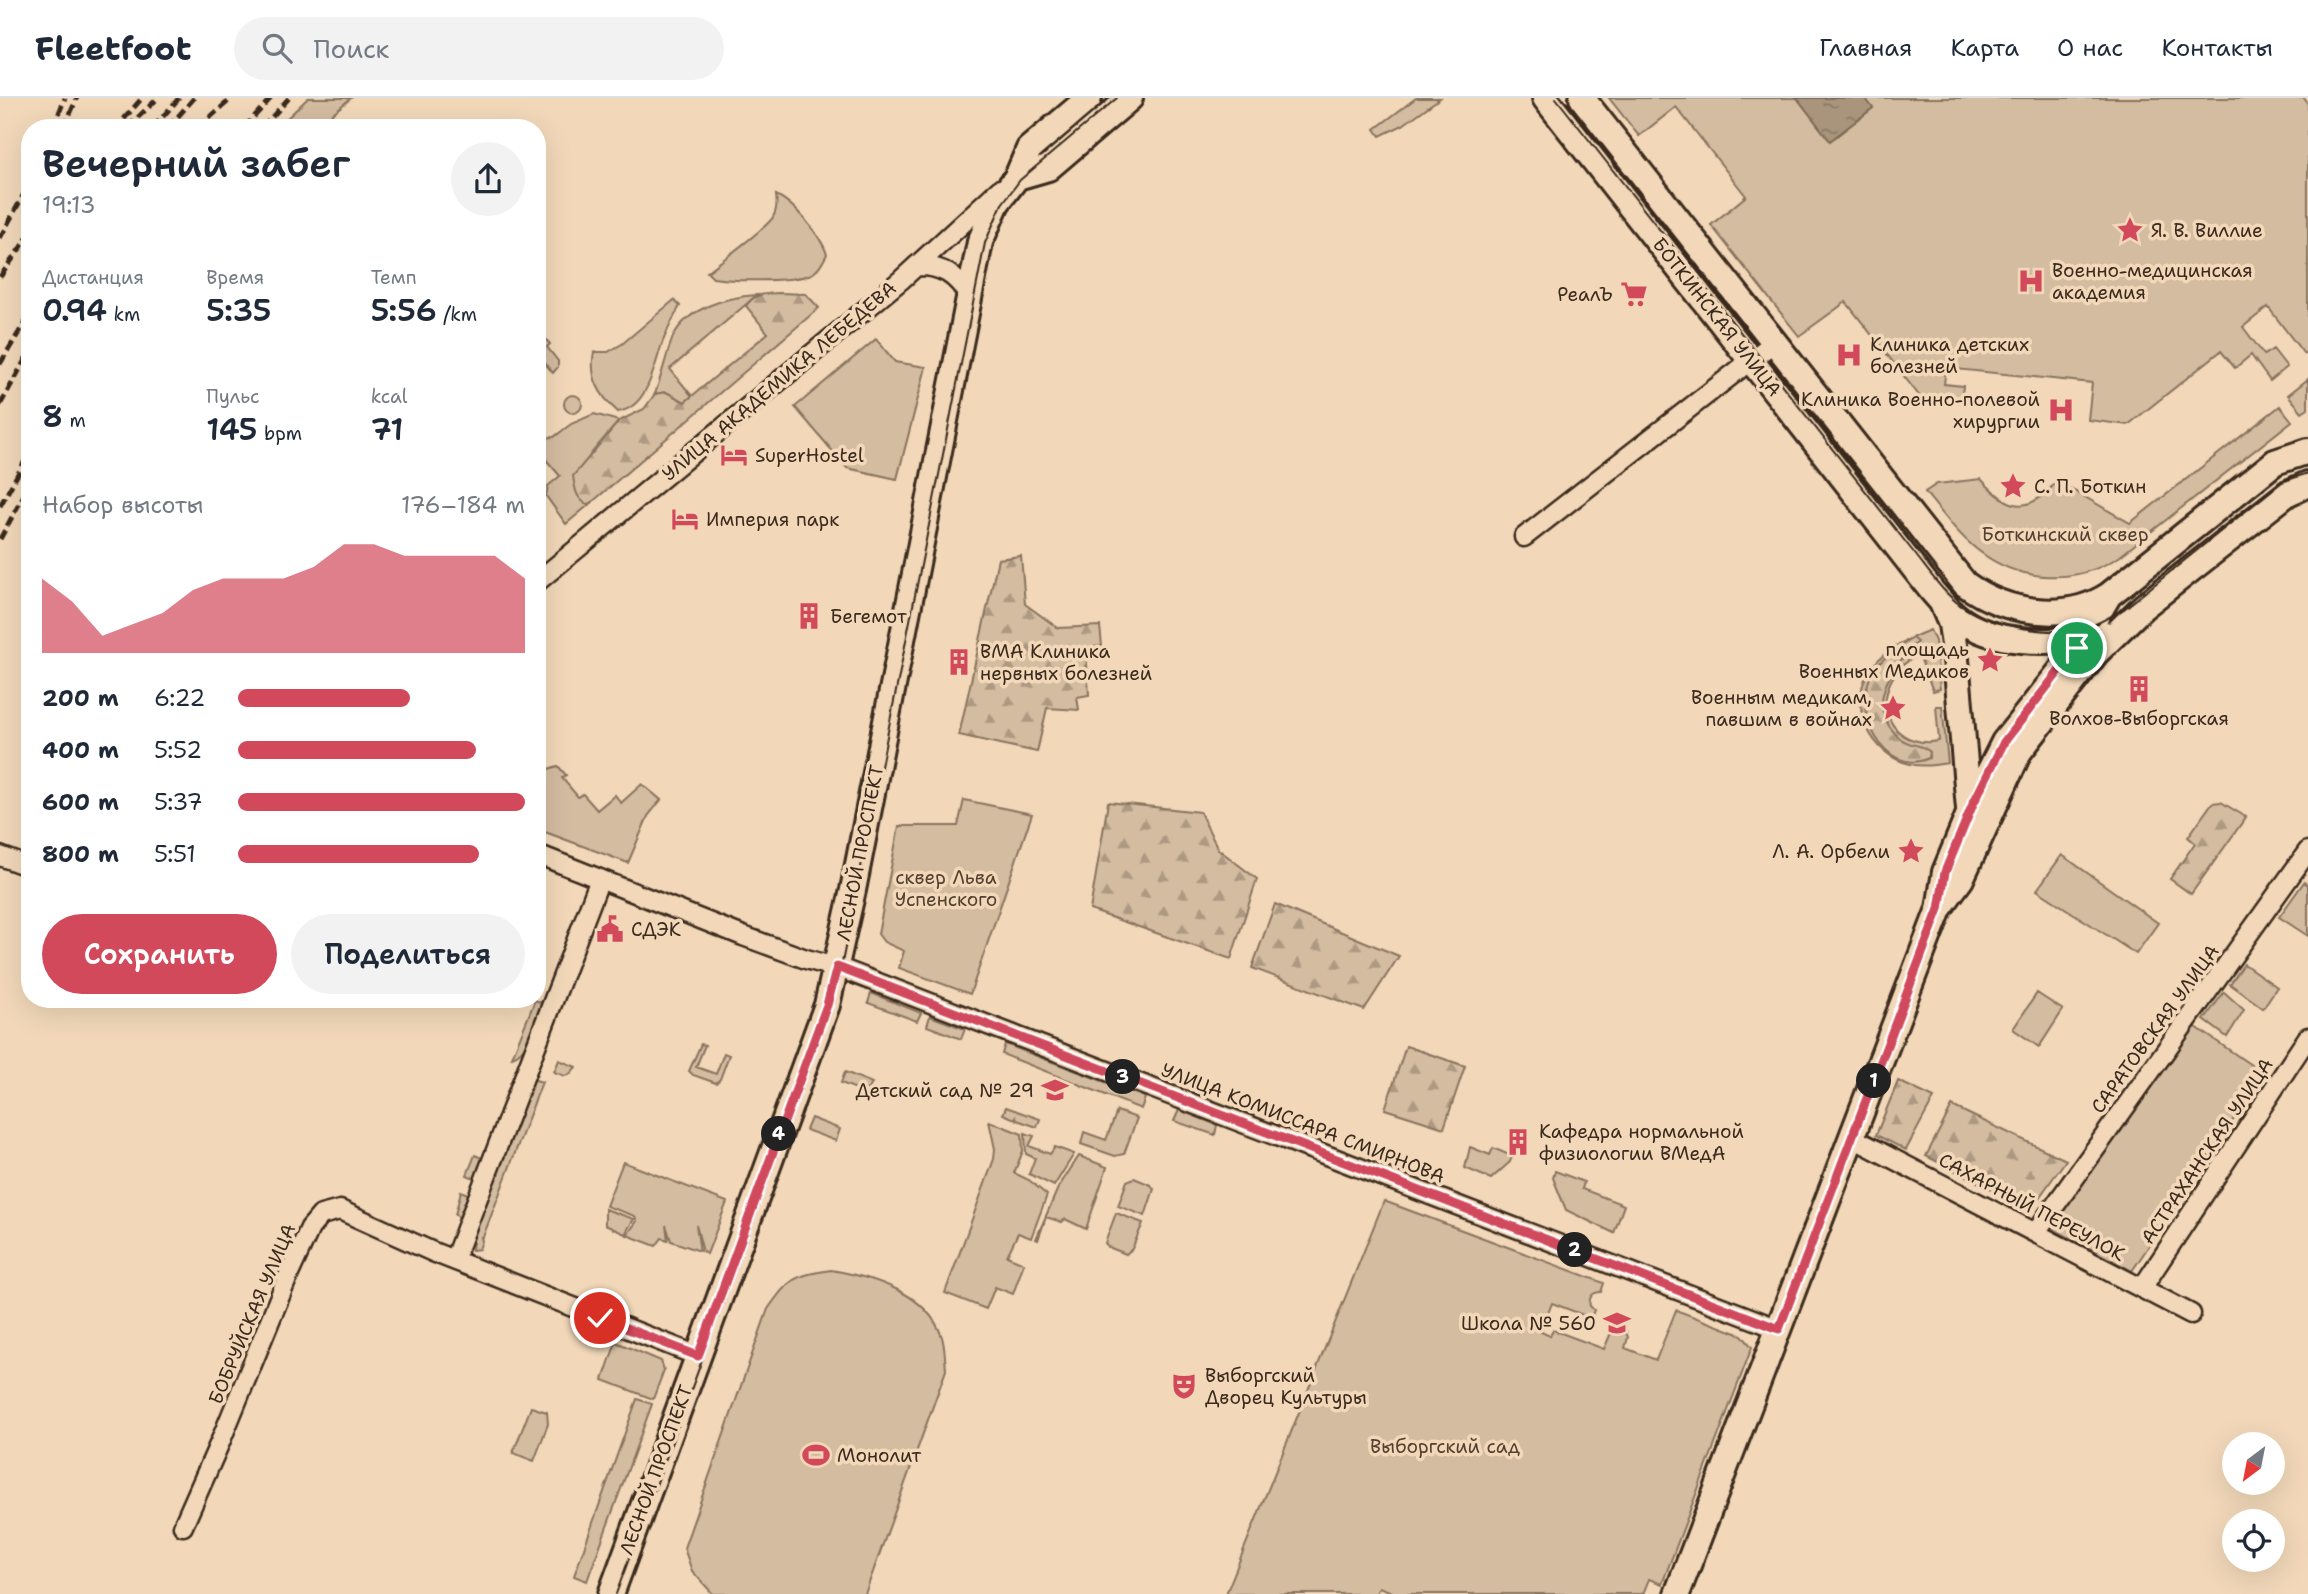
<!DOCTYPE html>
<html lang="ru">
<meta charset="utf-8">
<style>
:root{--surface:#fff;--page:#f2f2f3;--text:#1f2937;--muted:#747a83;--line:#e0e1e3;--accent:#d1495b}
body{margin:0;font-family:"Shantell Sans",sans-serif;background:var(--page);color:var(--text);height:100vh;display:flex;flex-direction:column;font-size:26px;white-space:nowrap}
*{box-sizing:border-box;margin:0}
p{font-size:23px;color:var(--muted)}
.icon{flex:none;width:38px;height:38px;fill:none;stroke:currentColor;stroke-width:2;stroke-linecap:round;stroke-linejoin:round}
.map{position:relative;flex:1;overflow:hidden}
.panel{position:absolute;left:21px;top:21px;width:525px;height:889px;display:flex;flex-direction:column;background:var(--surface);border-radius:28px;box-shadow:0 7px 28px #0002}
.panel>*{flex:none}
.needle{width:46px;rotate:212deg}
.controls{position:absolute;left:2222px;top:1334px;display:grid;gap:14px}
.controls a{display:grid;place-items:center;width:63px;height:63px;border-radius:50%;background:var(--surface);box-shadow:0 7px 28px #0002;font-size:35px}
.pin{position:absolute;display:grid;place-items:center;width:60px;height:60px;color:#fff;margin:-30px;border:4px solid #fff;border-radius:50%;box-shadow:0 2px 7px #0007}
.km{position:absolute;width:35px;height:35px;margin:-18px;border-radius:50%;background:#222;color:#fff;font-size:19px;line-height:35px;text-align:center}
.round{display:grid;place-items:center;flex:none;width:74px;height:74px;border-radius:37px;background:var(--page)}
.overview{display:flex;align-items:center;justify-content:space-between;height:119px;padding:0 21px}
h1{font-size:38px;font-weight:600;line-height:52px}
.metrics{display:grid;grid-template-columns:repeat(3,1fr);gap:10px;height:119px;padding:7px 21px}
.metrics div{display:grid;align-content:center}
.metrics b{font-size:30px;font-weight:600}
.metrics small{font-size:19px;font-weight:400}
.metrics p{font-size:19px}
.chart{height:196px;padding:14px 21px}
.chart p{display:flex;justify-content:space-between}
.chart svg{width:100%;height:126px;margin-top:7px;fill:var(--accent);opacity:.7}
.primary-button{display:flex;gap:14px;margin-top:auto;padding:14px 21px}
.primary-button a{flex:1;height:80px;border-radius:42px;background:var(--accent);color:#fff;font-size:28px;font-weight:600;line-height:80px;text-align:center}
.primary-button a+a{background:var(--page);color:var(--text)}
ul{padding:0 21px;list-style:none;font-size:23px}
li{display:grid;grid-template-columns:112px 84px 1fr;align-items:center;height:52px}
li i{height:18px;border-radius:9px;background:var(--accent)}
header{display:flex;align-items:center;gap:42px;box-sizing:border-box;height:98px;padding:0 35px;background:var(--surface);border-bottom:2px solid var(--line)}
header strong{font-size:33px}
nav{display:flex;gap:38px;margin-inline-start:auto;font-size:24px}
.search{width:490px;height:63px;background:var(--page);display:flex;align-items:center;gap:18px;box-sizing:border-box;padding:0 24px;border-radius:38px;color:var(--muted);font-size:26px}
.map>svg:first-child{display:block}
.green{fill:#d4bca0;stroke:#88735f;stroke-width:2}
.forest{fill:url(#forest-firs);stroke:#88735f;stroke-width:2}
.water{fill:url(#water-ripples);stroke:#7d6a56;stroke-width:2}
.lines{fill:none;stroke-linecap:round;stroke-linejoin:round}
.minor-casing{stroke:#3b2a1e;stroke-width:23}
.secondary-casing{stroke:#3b2a1e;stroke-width:30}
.minor{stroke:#f2d8b9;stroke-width:18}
.secondary{stroke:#f2d8b9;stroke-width:24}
.tram{stroke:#3b2a1e;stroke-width:2}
.rail{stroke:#3b2a1e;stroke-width:5;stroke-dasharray:10 5;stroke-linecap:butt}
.route-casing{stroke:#fff;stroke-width:14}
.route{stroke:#d1495b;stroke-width:9}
.labels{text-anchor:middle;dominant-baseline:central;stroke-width:7;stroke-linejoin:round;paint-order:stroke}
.poi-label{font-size:19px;fill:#3b2a1e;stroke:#f2d8b9;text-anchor:start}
.street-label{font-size:19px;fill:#3b2a1e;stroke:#f2d8b9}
.park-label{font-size:19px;fill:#524032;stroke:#f2d8b9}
</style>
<header>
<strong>Fleetfoot</strong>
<div class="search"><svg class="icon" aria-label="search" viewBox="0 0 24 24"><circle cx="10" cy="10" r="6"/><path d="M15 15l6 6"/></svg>Поиск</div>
<nav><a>Главная</a><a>Карта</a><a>О нас</a><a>Контакты</a></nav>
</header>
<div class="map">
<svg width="2308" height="1496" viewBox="0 0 2308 1496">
<defs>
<pattern id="forest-firs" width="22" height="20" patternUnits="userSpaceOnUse" patternTransform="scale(1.75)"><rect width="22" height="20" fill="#d4bca0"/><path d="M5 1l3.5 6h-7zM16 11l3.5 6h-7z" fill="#ad9982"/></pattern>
<pattern id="water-ripples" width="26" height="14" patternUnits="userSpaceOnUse" patternTransform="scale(1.75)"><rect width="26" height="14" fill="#a9947c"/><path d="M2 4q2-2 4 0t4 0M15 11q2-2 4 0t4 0" fill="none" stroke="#8b7965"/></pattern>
</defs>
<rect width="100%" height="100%" fill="#f2d8b9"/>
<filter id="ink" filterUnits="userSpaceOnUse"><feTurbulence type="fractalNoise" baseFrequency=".0143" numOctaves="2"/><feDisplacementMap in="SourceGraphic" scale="14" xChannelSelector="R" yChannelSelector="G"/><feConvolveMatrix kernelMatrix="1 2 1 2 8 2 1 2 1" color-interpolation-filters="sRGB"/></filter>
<g filter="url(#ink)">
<path class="green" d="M308 0H351L315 30H277Z
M1416 0H1440L1403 27 1380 38 1375 31Z
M1609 0H2304L2308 6V253L2304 256 2268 209 2243 229 2264 257 2273 251 2287 269 2270 283 2251 257 2235 270 2221 253 2128 327 2088 322 2092 285 1946 270 1944 286 1963 288 1961 304 1921 300 1846 204 1799 238 1711 127 1746 98 1676 9 1639 38Z
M776 97C794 105 821 138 827 156 823 164 818 174 809 177 791 184 733 183 713 180L707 174C720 164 769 128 773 119 777 112 777 104 776 97Z
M757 197 670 271 692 298 685 304 666 294 655 296C662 277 666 257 673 239 687 209 728 199 757 197Z
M674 202 680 208C673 220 668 231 663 243 654 267 649 309 618 314 599 297 589 279 594 254H608L622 246Z
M537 231 550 246 547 249 558 263V269L553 275 537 256Z
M876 241 895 264 926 269 897 381 847 370 795 309Z
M2308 281V310L2302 314 2288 297Z
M564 306a9 9 0 1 1 18 0a9 9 0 1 1-18 0Z
M2280 308 2292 323 2119 459C2094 474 2073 480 2043 478 1985 473 1959 436 1925 394L1937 386 1981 381C2009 412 2028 418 2057 383L2130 425Z
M594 316 619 323 590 357 585 406 591 405 566 426 546 398 548 388 560 378 537 351V340L554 339 571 326Z
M1930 532 1935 543 1940 591 1933 593 1919 557C1866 580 1880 654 1939 643L1936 608H1942L1948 665C1935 667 1923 669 1910 666 1872 658 1848 609 1868 575 1881 553 1907 541 1930 532Z
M558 668 566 677 562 680 578 699 583 696 597 712 615 697 621 705 642 686 661 702 648 718 628 765 537 731V680L545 672Z
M964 702 1032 716 970 896 899 870 904 853 884 844 878 836 899 728H958Z
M2062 757 2158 825 2136 856 2037 792Z
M2304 784 2308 787V838L2279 819Z
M2244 866 2277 889 2263 910 2230 886Z
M2224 894 2244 912 2227 939 2204 922Z
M871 895 921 915 917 923 868 905Z
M2037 895 2063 912 2039 949 2013 931Z
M535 902 542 905C536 922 530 954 512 959Z
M930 918 965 931 961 941 927 928Z
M2193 927 2264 976 2132 1173 2055 1132 2052 1124Z
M701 946 705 947 696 969 716 976 724 955 729 957 720 981 716 985 693 977 689 973Z
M1005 946 1142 998 1145 1000 1141 1011 1002 956Z
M559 962 576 969 570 976 565 978 554 974Z
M845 974 872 985 869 991 861 993 841 985Z
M532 981 542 984 483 1139H481L482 1143 479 1151 472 1152 474 1135Z
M1006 1009 1040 1021 1037 1029 1017 1022 1016 1019 1015 1021 1003 1016Z
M1179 1012 1217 1027 1215 1037 1174 1023Z
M1117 1013 1137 1020 1124 1056 1115 1058 1081 1046 1084 1034 1106 1042Z
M811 1020 840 1031 836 1043 806 1032Z
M989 1023 1022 1036 1023 1053 1014 1075 1029 1082 1047 1097 1031 1140 1018 1135 1007 1158 1024 1165 1013 1196 995 1189 986 1211 945 1195 994 1061 995 1051Z
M1025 1035 1034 1038 1029 1048 1050 1056 1055 1049 1074 1056 1054 1088 1029 1076 1035 1060 1026 1056Z
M1470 1049 1490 1057 1493 1050 1512 1058 1510 1064 1491 1081 1465 1070Z
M475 1057 484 1061 476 1081 467 1077Z
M1079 1058 1107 1069 1086 1131 1065 1121 1062 1124 1046 1119 1038 1142 1036 1141 1058 1090Z
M623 1064 727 1104 707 1156 703 1154 696 1127 700 1153 671 1143 666 1127 668 1142 662 1140 656 1148 627 1137 637 1123 635 1118 606 1108Z
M1555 1073 1584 1084 1582 1091 1624 1107 1614 1135 1566 1112 1553 1080Z
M1134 1080 1151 1087 1154 1091 1145 1118 1118 1108 1127 1083Z
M461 1093 470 1097 462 1120 455 1117Z
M1384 1103 1604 1185 1601 1194C1593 1194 1588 1199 1590 1208L1594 1212 1591 1220 1552 1205 1541 1234 1550 1238 1553 1232 1604 1251 1614 1228 1625 1232 1628 1239 1625 1250 1656 1262 1676 1212 1742 1237 1752 1249 1662 1486 1649 1481 1643 1496H1397L1379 1489 1376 1496H1226Z
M605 1111 634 1121 625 1136 605 1127Z
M1116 1115 1143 1125 1132 1151 1126 1156 1108 1149 1105 1145Z
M831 1172C872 1179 927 1194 942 1239 945 1249 945 1261 946 1272L865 1496H713L692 1473 684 1450 768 1211C790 1180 793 1178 831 1172Z
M616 1244 661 1263 664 1272 653 1301 603 1282Z
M637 1301 652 1306 587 1483 574 1478Z
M531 1309 547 1314 548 1326 534 1363 513 1355Z"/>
<path class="forest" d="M779 195 806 196 819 210 591 405 586 406C575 399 575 389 573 378L619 323 644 311 655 296 666 294 685 304 692 298 768 235 746 208C755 195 764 196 779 195Z
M1021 458 1025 506 1058 530 1100 528 1102 548 1086 550 1089 597 1077 599 1079 612 1047 610 1037 654 959 637 998 461Z
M1912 540 1917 544C1891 571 1862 608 1901 641 1910 648 1922 646 1930 654L1929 660C1884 680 1851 612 1872 576 1880 560 1898 551 1912 540Z
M1108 704 1200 714 1218 751 1257 781 1231 861 1090 812Z
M2221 704 2246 719 2191 796 2170 781 2195 745 2188 739 2212 705Z
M1275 806 1399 858 1364 912 1252 870Z
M1406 948 1465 968 1444 1030 1385 1011Z
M1898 983 1934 1000 1906 1052 1876 1037Z
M1952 1008 2066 1062 2031 1111 1926 1058Z"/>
<path class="water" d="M1797 0H1865L1873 10 1830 43Z"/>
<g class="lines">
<defs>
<path id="minor" d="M916 168C941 167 957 177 969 199
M1524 439 1773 245
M537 484 901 182 1000 91
M537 756 743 838 806 861 842 871 1779 1231
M0 758 30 769
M1853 1040 2191 1216
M2036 1134 2308 753
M454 1162 600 781
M2142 1190 2308 939
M183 1428 221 1342 289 1176 310 1130 321 1117 340 1112 433 1154 698 1258"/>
<path id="secondary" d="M1545 0 1932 493C1944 507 1956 521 1973 529 2013 550 2071 543 2113 536
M1582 0 1965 486C2005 515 2066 525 2109 497
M1017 79 1048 70 1130 0
M1942 505 1951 526 1956 561 1969 711
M1941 808 1961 781 2019 654 2096 555 2143 509 2288 395 2308 386
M611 1496 827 907 853 792 980 144 997 105 1017 79 1029 51 1089 0
M1677 1496 1939 811 1945 774 1973 706 2004 644 2074 556 2109 497 2275 364 2308 353"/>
</defs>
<use href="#minor" class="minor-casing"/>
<use href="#secondary" class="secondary-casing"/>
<use href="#minor" class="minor"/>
<use href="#secondary" class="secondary"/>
<path class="tram" d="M1556 0 1915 456C1930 475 1945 498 1966 511 1994 529 2048 537 2081 531 2096 528 2111 518 2124 511L2282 384 2308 375
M616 1496 809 971 838 885 985 145 1002 106 1020 82 1117 0"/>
<path class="rail" d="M124 21 142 0
M53 30 65 0
M64 30 77 0
M127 30 158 0
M153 30 179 0
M168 30 194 0
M198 30 232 0
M244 30 271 0
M262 30 289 0
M0 140 30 85
M0 179 30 136
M0 266 30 216
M0 307 30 253
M0 408 30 354
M0 441 30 386"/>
</g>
</g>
<g class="lines" filter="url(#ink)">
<defs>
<path id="route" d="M600 1220 698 1258 827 907 837 869 1779 1231 1939 811 1945 774 1973 706 2004 644 2077 550"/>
</defs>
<use href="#route" class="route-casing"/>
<use href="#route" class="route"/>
</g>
<defs>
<symbol id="sight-bare" viewBox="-9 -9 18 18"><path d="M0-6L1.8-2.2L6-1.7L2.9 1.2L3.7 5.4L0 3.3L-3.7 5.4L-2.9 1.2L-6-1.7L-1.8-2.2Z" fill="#d1495b" stroke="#f2d8b9" stroke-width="2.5" paint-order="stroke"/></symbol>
<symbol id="hospital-bare" viewBox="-9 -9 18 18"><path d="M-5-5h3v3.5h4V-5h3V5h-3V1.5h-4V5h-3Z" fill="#d1495b" stroke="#f2d8b9" stroke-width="2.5" paint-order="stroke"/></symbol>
<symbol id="supermarket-bare" viewBox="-9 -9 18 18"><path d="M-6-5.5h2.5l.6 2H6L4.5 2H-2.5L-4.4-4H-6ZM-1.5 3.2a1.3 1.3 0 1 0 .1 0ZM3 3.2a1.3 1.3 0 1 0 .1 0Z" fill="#d1495b" stroke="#f2d8b9" stroke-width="2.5" paint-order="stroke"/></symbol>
<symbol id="hotel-bare" viewBox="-9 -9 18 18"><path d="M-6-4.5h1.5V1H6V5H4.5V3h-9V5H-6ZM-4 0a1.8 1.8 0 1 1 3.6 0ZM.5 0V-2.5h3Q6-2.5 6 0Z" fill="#d1495b" stroke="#f2d8b9" stroke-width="2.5" paint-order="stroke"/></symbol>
<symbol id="building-bare" viewBox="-9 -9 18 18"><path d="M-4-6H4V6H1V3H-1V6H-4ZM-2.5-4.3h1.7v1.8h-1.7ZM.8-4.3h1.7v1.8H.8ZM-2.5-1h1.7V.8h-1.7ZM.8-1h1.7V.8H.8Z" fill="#d1495b" stroke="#f2d8b9" stroke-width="2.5" paint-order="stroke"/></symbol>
<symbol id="civic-bare" viewBox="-9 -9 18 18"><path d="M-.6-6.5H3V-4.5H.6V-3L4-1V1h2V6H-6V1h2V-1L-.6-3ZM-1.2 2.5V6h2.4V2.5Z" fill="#d1495b" stroke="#f2d8b9" stroke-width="2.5" paint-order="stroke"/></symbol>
<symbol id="school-bare" viewBox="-9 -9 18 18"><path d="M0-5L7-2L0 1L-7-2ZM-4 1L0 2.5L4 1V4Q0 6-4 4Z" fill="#d1495b" stroke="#f2d8b9" stroke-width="2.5" paint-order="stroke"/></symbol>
<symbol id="theatre-bare" viewBox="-9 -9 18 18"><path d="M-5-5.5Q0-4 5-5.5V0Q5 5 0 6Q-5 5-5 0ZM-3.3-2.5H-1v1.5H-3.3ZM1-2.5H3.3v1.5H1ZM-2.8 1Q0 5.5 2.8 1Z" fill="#d1495b" stroke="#f2d8b9" stroke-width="2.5" paint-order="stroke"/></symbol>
<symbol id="stadium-bare" viewBox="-9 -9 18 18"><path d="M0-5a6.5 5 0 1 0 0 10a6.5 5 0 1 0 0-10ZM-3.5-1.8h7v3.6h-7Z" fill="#d1495b" stroke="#f2d8b9" stroke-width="2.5" paint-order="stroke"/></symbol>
</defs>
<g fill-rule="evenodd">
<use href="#sight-bare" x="2111" y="113" width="38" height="38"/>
<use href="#hospital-bare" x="2012" y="164" width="38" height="38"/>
<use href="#supermarket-bare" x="1615" y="177" width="38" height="38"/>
<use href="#hospital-bare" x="1830" y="238" width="38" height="38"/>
<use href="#hospital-bare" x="2042" y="293" width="38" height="38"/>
<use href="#hotel-bare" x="715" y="338" width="38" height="38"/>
<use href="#sight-bare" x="1994" y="369" width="38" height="38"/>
<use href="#hotel-bare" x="666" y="402" width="38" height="38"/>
<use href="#building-bare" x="790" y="499" width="38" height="38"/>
<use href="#sight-bare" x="1971" y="543" width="38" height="38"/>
<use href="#building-bare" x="940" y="545" width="38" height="38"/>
<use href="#building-bare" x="2120" y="572" width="38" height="38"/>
<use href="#sight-bare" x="1874" y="591" width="38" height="38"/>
<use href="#sight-bare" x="1892" y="734" width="38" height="38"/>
<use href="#civic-bare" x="591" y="812" width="38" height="38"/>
<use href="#school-bare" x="1036" y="973" width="38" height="38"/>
<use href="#building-bare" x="1499" y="1025" width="38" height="38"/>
<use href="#school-bare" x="1598" y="1206" width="38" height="38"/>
<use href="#theatre-bare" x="1165" y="1269" width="38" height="38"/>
<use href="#stadium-bare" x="797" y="1338" width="38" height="38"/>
</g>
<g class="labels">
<g class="poi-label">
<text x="2151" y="132">Я. В. Виллие</text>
<text x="2052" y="172">Военно-медицинская<tspan x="2052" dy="22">академия</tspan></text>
<text x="1613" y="196" text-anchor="end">РеалЪ</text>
<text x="1870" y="246">Клиника детских<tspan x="1870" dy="22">болезней</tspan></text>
<text x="2040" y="301" text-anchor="end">Клиника Военно-полевой<tspan x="2040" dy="22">хирургии</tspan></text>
<text x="755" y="357">SuperHostel</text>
<text x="2034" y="388">С. П. Боткин</text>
<text x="706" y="421">Империя парк</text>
<text x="830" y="518">Бегемот</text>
<text x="1969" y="551" text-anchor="end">площадь<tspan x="1969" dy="22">Военных Медиков</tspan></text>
<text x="980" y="553">ВМА Клиника<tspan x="980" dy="22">нервных болезней</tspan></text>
<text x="1872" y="599" text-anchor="end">Военным медикам,<tspan x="1872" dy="22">павшим в войнах</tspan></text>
<text x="2139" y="620" text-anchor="middle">Волхов-Выборгская</text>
<text x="1890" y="753" text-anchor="end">Л. А. Орбели</text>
<text x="631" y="831">СДЭК</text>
<text x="1034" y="992" text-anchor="end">Детский сад № 29</text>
<text x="1539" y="1033">Кафедра нормальной<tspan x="1539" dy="22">физиологии ВМедА</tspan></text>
<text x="1596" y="1225" text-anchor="end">Школа № 560</text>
<text x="1205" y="1277">Выборгский<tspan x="1205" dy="22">Дворец Культуры</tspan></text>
<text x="837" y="1357">Монолит</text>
</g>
<g class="street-label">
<text transform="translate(1717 219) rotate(52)">БОТКИНСКАЯ УЛИЦА</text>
<text transform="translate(779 283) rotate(-40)">УЛИЦА АКАДЕМИКА ЛЕБЕДЕВА</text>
<text transform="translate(860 755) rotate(-79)">ЛЕСНОЙ ПРОСПЕКТ</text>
<text transform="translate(2155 931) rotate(-54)">САРАТОВСКАЯ УЛИЦА</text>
<text transform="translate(1303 1025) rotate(21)">УЛИЦА КОМИССАРА СМИРНОВА</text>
<text transform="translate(2207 1053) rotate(-56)">АСТРАХАНСКАЯ УЛИЦА</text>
<text transform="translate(2032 1109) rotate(28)">САХАРНЫЙ ПЕРЕУЛОК</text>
<text transform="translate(252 1216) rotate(-67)">БОБРУЙСКАЯ УЛИЦА</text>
<text transform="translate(656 1372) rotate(-70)">ЛЕСНОЙ ПРОСПЕКТ</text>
</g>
<g class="park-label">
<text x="2065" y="436">Боткинский сквер</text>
<text x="946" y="779">сквер Льва<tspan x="946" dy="22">Успенского</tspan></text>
<text x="1445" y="1348">Выборгский сад</text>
</g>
</g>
</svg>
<div class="controls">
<a><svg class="needle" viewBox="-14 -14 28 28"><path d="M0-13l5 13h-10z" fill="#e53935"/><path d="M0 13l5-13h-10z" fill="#747a83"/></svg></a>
<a><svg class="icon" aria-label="locate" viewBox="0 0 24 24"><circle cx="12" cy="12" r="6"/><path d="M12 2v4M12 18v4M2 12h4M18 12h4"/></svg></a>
</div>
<div class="pin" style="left:2077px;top:550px;background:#1e9e55"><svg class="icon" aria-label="arrive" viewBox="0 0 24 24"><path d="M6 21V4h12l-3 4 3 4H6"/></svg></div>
<div class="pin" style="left:600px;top:1220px;background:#d93025"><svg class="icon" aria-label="check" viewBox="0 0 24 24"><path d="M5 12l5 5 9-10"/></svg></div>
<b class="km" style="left:1874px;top:983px">1</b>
<b class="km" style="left:1575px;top:1152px">2</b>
<b class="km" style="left:1123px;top:979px">3</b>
<b class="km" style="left:779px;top:1036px">4</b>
<section class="panel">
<div class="overview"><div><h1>Вечерний забег</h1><p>19:13</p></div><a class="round"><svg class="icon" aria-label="share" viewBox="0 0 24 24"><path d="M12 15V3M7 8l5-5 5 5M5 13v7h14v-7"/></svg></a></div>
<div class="metrics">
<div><p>Дистанция</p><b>0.94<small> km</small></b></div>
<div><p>Время</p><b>5:35</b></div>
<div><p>Темп</p><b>5:56<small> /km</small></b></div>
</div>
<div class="metrics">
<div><b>8<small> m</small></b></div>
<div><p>Пульс</p><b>145<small> bpm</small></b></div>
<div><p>kcal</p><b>71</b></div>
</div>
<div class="chart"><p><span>Набор высоты</span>176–184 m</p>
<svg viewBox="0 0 160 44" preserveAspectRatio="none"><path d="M0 44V18L10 26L20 38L30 34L40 30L50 22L60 18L70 18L80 18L90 14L100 6L110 6L120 10L130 10L140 10L150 10L160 18V44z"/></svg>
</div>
<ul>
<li><b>200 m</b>6:22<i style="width:60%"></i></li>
<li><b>400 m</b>5:52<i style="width:83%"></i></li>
<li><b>600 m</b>5:37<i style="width:100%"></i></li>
<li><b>800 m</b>5:51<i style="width:84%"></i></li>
</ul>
<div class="primary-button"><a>Сохранить</a><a>Поделиться</a></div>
</section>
</div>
